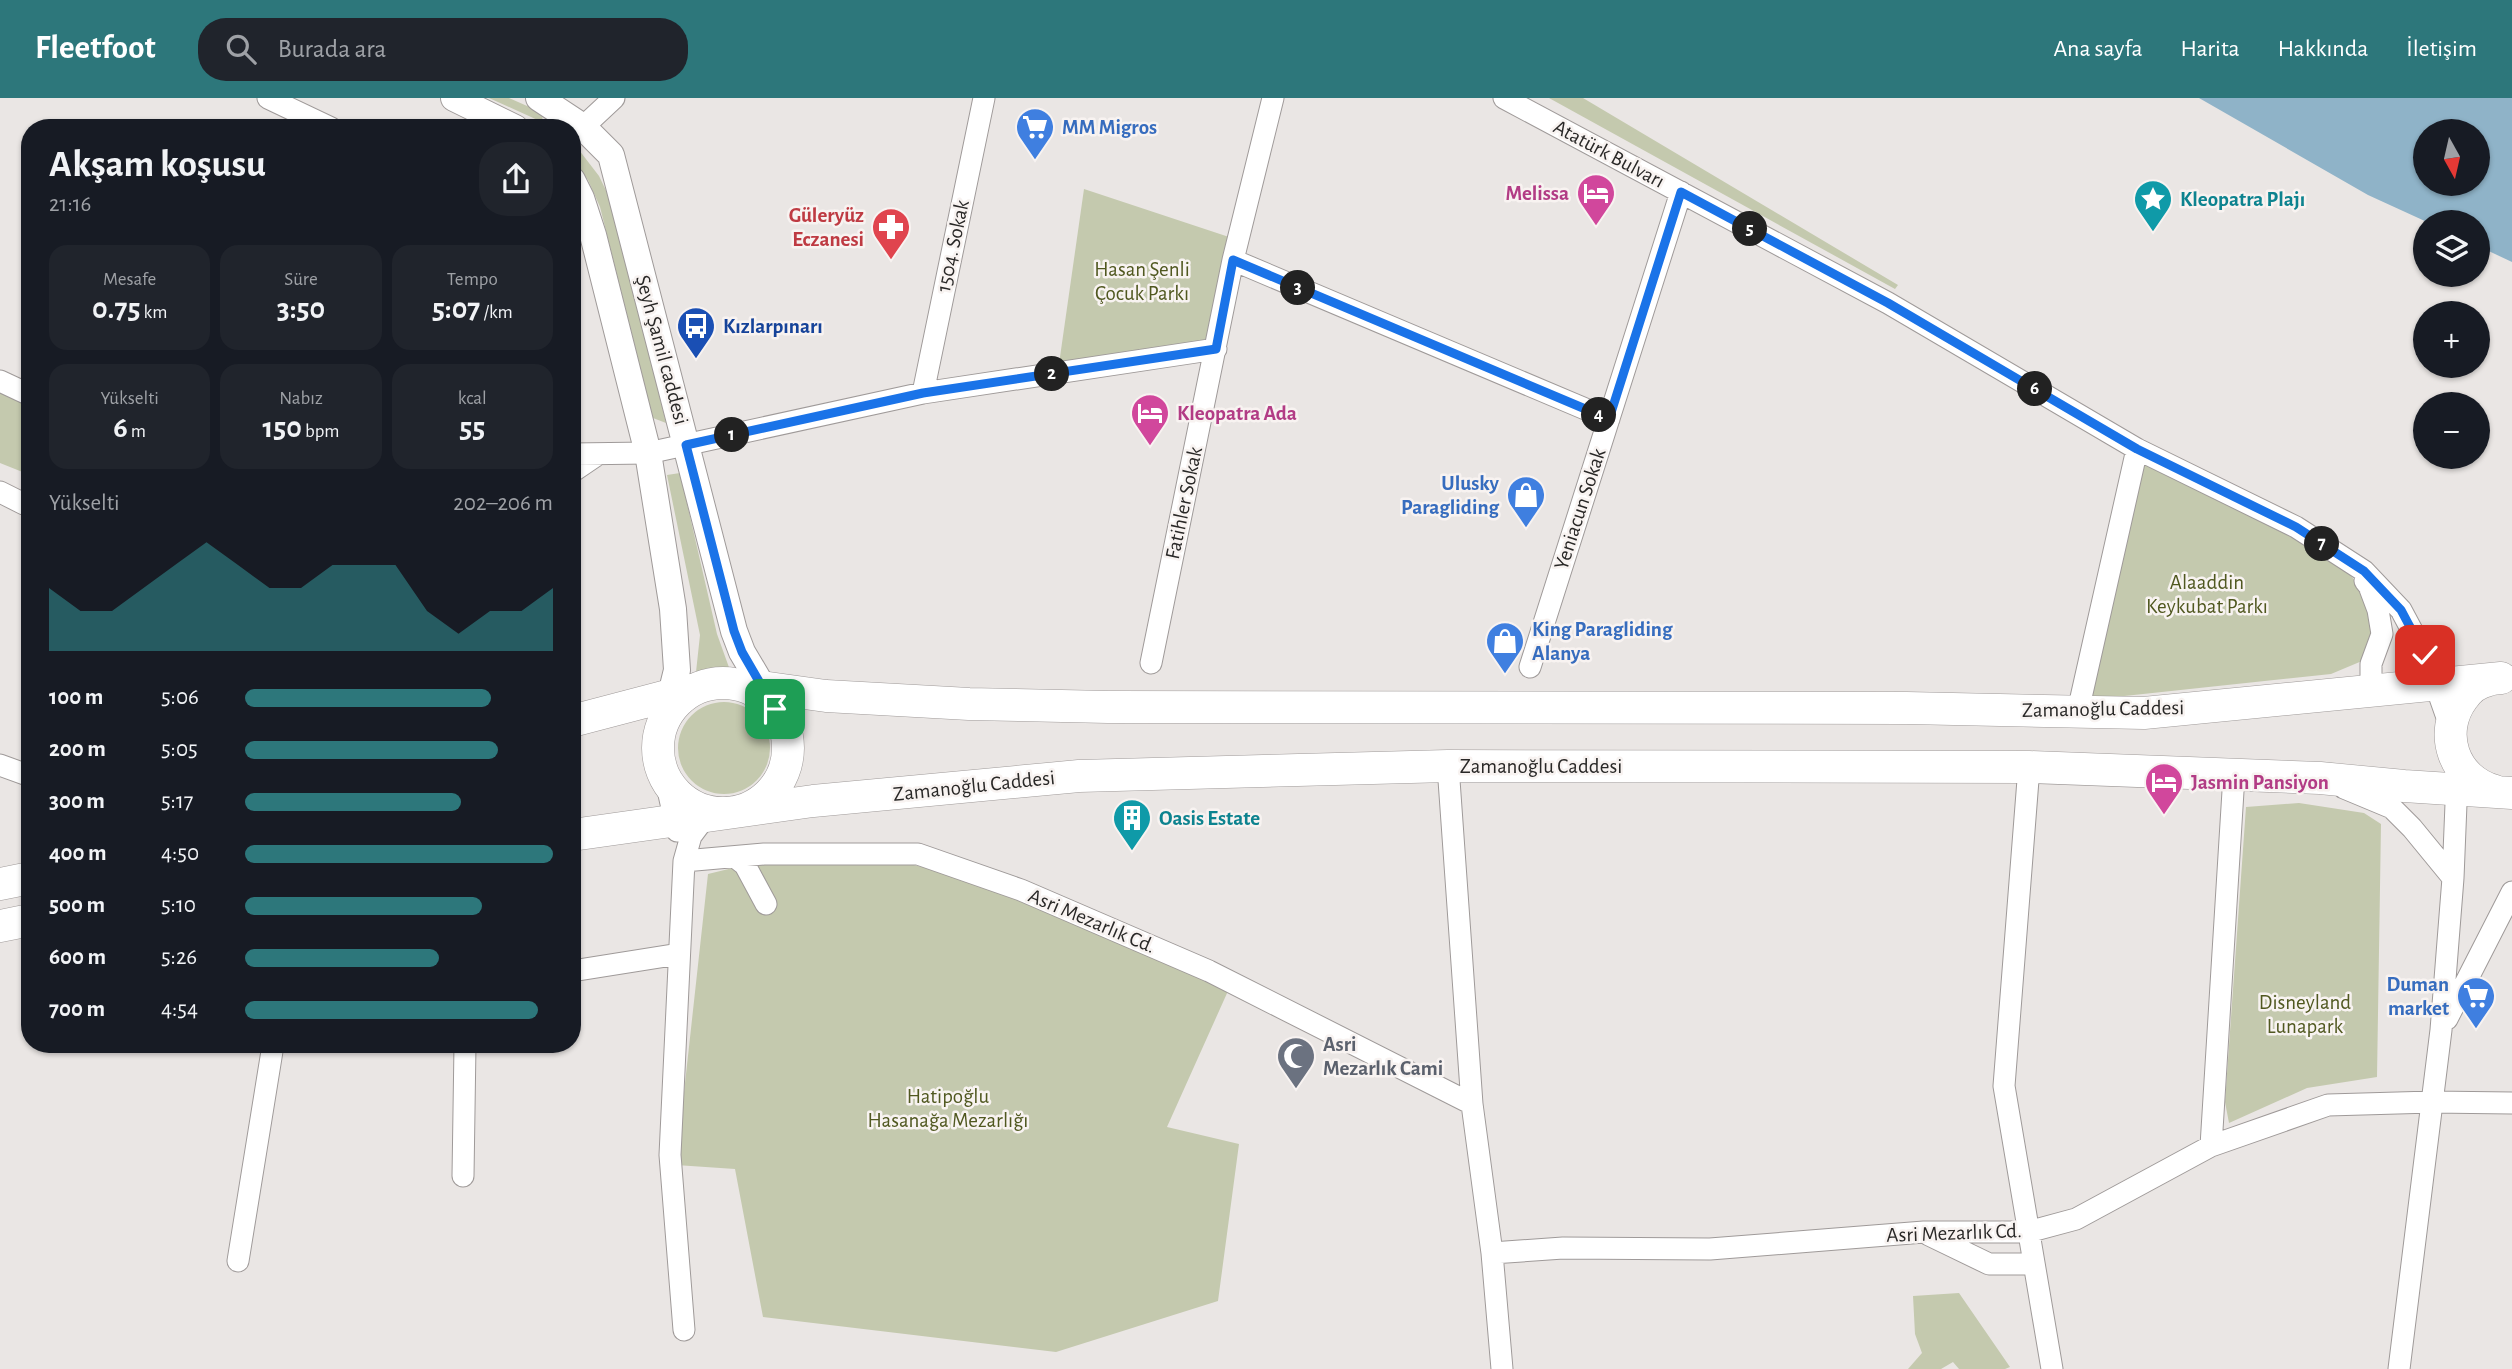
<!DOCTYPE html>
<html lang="tr">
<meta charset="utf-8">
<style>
:root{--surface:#171b24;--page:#20242c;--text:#f1f3f6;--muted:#9ea1a6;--accent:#2d777b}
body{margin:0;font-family:"Alegreya Sans",sans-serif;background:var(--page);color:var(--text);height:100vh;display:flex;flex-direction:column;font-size:26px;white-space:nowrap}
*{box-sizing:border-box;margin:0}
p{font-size:23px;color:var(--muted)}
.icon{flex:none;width:38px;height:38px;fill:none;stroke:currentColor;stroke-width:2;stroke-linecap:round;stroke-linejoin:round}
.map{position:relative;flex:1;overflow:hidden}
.side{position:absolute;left:21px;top:21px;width:560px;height:934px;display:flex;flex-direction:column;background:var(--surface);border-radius:28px;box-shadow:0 2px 5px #0004}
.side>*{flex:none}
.needle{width:46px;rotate:172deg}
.fabs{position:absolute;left:2413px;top:21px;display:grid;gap:14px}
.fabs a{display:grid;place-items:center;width:77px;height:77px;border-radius:50%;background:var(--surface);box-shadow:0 2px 5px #0004;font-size:35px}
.pin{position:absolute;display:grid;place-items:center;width:60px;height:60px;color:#fff;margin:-30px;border-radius:14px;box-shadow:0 4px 10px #0006}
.km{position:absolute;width:35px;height:35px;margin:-18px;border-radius:50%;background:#222;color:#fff;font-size:19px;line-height:35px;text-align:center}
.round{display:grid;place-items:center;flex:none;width:74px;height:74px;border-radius:28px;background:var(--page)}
.head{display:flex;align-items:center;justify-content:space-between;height:119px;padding:0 28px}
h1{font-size:38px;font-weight:700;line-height:52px}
.figures{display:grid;grid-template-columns:repeat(3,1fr);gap:10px;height:119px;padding:7px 28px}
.figures div{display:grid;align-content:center;border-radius:18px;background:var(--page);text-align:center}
.figures b{font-size:30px;font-weight:700}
.figures small{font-size:19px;font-weight:400}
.figures p{font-size:19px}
.chart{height:196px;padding:14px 28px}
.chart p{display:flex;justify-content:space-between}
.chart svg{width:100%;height:126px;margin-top:7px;fill:var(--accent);opacity:.7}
ul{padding:0 28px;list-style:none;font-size:23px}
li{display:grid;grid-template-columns:112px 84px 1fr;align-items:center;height:52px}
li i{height:18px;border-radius:9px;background:var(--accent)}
header{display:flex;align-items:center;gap:42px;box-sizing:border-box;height:98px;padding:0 35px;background:var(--accent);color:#fff}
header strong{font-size:33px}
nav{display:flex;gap:38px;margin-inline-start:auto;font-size:24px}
.search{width:490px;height:63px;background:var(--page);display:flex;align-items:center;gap:18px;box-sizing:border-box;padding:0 24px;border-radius:28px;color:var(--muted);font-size:26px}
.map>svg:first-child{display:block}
.green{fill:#c4c9ae}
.water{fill:#8fb3c8;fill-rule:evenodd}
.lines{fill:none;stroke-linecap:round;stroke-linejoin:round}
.minor-casing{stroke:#9f9a99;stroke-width:23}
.major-casing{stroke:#9f9a99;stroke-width:28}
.highway-casing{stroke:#9f9a99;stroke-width:33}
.minor{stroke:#fff;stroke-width:21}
.major{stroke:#fff;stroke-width:26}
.highway{stroke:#fff;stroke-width:32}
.route-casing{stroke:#fff;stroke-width:14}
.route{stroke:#1a73e8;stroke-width:9}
.labels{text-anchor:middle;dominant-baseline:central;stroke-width:5;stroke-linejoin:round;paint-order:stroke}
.shop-label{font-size:21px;font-weight:bold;fill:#366cbe;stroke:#f8f3f1;text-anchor:start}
.street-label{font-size:21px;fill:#292827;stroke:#f8f3f1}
.hotel-label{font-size:21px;font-weight:bold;fill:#b23c85;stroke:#f8f3f1;text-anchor:start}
.culture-label{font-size:21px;font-weight:bold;fill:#0d838f;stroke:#f8f3f1;text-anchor:start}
.health-label{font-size:21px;font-weight:bold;fill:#be3a42;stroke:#f8f3f1;text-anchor:end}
.park-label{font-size:21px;fill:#505820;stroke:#f8f3f1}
.transit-label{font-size:21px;font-weight:bold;fill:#164399;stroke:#f8f3f1;text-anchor:start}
.worship-label{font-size:21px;font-weight:bold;fill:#5b616d;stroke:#f8f3f1;text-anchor:start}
</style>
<header>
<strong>Fleetfoot</strong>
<div class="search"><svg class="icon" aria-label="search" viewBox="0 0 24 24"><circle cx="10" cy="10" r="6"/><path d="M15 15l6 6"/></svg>Burada ara</div>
<nav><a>Ana sayfa</a><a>Harita</a><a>Hakkında</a><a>İletişim</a></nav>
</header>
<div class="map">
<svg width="2512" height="1271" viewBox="0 0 2512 1271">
<rect width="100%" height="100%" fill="#eae6e4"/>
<path class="green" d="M489 0H509L543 15 542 24Z
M1549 0H1583L1898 187 1895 191Z
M579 52 599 78 614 109 666 325 653 320 600 109 588 82 572 61Z
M1084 91 1232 140 1210 246 1059 266Z
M0 290 30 304V377L0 365Z
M2143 362 2337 461 2362 491 2373 536 2362 563 2331 576 2087 602Z
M680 375 717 536 731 575 696 574 700 537 667 377Z
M678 650a46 46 0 1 1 92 0a46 46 0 1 1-92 0Z
M2299 705 2364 715 2381 726 2377 979 2307 990 2229 1025 2225 1004 2246 709Z
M900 764 954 776 1090 826 1228 893 1167 1029 1239 1046 1218 1203 1056 1254 763 1219 735 1071 676 1067 708 776 745 767Z
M1959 1195 2010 1269 2005 1271H1959L1953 1264 1941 1271H1908L1922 1255 1915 1236 1913 1198Z"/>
<path class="water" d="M2199 0H2512V164L2478 148V124H2427L2368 97ZM2426 33H2478V86H2426Z"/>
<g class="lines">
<defs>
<path id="minor" d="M268 0 331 30
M1504 0 1888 205 2137 351 2296 429 2364 473 2401 512 2425 557 2450 628
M583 29 614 0
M1233 162 1609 321
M0 283 30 297
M923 295 984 0
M572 356 648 355 923 295 1216 251
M572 374 597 357
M0 394 24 406
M2365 483 2369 488 2378 512 2382 536 2371 566V593
M1151 565 1233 162 1273 0
M1530 569 1681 94
M2078 613 2137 351
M0 667 30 678
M1448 668 1472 1006 1492 1155 1502 1271
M2029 669 2004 988 2052 1271
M665 678 677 733
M2344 690 2392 710 2412 730 2453 780
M736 760 745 767 766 806
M684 763 764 756H918L1021 792 1209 873 1472 1006
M572 873 679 856
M2447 921 2512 794
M2211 1048 2234 677
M463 1078 465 947
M1929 1137 1989 1166H2033
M1492 1155 1563 1150 1710 1151 1924 1134H2028L2076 1121 2211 1048 2328 1007 2432 1004 2512 1005
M238 1163 273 947
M684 1232 670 1057 684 763 691 738 706 718
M2399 1271 2441 932 2453 780 2457 681"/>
<path id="major" d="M454 0 515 30
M539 0 583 29 611 57 734 533 742 554 775 610
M572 82 581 100 593 137 648 355 673 511 677 572 666 617"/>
<path id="highway" d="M2489 582C2479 584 2469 591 2463 600 2437 635 2454 682 2495 693
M658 650a65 65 0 1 1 130 0a65 65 0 1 1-130 0Z
M740 586 826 598 969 606 1108 609 1907 610 2144 615 2501 580
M572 623 690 592
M572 737 813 703 1079 678 1448 668 2029 669 2320 680 2404 688 2512 695
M0 786 30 780
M0 828 30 822"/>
</defs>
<use href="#minor" class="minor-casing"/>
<use href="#major" class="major-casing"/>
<use href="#highway" class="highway-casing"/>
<use href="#minor" class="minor"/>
<use href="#major" class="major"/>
<use href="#highway" class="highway"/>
</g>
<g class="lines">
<defs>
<path id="route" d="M775 611 742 554 734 533 686 347 923 295 1216 251 1233 162 1609 321 1681 94 1888 205 2137 351 2296 429 2364 473 2401 512 2425 557"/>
</defs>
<use href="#route" class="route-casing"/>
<use href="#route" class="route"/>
</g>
<defs>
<symbol id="supermarket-pin" viewBox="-11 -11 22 30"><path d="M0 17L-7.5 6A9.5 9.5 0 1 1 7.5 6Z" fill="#3f7fe0" stroke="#f8f3f1"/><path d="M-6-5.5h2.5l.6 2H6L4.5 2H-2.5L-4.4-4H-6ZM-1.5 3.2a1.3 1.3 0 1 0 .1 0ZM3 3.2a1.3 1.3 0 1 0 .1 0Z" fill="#fff"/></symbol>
<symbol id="hotel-pin" viewBox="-11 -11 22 30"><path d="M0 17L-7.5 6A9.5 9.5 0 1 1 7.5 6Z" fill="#d1479c" stroke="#f8f3f1"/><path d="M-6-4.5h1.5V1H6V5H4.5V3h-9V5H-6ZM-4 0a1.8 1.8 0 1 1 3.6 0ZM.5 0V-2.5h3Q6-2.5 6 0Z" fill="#fff"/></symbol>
<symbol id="sight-pin" viewBox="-11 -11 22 30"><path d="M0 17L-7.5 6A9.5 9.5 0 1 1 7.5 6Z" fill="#0f9aa8" stroke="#f8f3f1"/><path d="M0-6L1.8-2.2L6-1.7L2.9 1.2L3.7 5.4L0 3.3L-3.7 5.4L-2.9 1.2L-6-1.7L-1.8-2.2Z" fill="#fff"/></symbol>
<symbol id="pharmacy-pin" viewBox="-11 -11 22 30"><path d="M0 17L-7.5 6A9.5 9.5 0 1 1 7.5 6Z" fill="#e0444e" stroke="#f8f3f1"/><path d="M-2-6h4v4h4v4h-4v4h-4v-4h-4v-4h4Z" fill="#fff"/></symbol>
<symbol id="bus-pin" viewBox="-11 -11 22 30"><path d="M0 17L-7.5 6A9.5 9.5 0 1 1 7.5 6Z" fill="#1a4fb4" stroke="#f8f3f1"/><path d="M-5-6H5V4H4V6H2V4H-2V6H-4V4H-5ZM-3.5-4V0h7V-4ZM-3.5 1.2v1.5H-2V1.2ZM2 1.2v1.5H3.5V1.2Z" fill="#fff"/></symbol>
<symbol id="shop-pin" viewBox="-11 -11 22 30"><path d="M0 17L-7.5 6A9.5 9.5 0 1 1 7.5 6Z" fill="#3f7fe0" stroke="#f8f3f1"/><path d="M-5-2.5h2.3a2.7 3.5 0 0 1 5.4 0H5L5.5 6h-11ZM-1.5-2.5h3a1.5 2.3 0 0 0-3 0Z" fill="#fff"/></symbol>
<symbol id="building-pin" viewBox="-11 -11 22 30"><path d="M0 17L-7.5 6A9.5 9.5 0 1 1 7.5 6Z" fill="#0f9aa8" stroke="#f8f3f1"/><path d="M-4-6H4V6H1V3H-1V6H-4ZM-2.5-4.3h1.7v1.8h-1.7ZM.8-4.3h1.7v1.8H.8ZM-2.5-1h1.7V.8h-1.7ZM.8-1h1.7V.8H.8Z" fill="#fff"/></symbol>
<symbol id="mosque-pin" viewBox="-11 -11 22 30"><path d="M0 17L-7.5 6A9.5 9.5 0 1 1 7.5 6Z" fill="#6b7280" stroke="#f8f3f1"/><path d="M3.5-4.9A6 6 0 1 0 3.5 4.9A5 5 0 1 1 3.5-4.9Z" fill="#fff"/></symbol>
</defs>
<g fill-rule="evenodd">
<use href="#supermarket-pin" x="1013" y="7" width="44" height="60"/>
<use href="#hotel-pin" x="1574" y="73" width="44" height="60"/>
<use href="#sight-pin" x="2131" y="79" width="44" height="60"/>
<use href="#pharmacy-pin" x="869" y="107" width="44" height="60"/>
<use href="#bus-pin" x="674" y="206" width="44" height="60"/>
<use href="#hotel-pin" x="1128" y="293" width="44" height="60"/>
<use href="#shop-pin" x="1504" y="375" width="44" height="60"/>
<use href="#shop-pin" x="1483" y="521" width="44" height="60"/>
<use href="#hotel-pin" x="2142" y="662" width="44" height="60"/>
<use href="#building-pin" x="1110" y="698" width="44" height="60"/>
<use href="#supermarket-pin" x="2454" y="876" width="44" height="60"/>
<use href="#mosque-pin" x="1274" y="936" width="44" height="60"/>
</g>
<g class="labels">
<g class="shop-label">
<text x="1062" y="29">MM Migros</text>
<text x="1499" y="385" text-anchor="end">Ulusky<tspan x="1499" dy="24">Paragliding</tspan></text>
<text x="1532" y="531">King Paragliding<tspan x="1532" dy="24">Alanya</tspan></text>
<text x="2449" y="886" text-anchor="end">Duman<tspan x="2449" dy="24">market</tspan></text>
</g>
<g class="street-label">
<text transform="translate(1609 56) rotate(28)">Atatürk Bulvarı</text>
<text transform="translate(953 148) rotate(-78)">1504. Sokak</text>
<text transform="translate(662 252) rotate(75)">Şeyh Şamil caddesi</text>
<text transform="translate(1184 405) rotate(-78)">Fatihler Sokak</text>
<text transform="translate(1580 411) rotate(-72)">Yeniacun Sokak</text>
<text transform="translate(2103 611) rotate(-1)">Zamanoğlu Caddesi</text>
<text x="1541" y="668">Zamanoğlu Caddesi</text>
<text transform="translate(974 688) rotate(-6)">Zamanoğlu Caddesi</text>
<text transform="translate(1092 823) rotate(23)">Asri Mezarlık Cd.</text>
<text transform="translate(1954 1135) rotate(-2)">Asri Mezarlık Cd.</text>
</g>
<g class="hotel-label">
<text x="1569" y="95" text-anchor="end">Melissa</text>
<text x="1177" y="315">Kleopatra Ada</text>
<text x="2191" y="684">Jasmin Pansiyon</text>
</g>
<g class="culture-label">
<text x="2180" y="101">Kleopatra Plajı</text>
<text x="1159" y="720">Oasis Estate</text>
</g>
<g class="health-label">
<text x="864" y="117">Güleryüz<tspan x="864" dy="24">Eczanesi</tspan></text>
</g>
<g class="park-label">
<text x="1142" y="171">Hasan Şenli<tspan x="1142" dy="24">Çocuk Parkı</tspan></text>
<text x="2207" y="484">Alaaddin<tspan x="2207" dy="24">Keykubat Parkı</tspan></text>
<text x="2305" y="904">Disneyland<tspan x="2305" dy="24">Lunapark</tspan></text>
<text x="948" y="998">Hatipoğlu<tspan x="948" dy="24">Hasanağa Mezarlığı</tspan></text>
</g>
<g class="transit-label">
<text x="723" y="228">Kızlarpınarı</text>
</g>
<g class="worship-label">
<text x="1323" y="946">Asri<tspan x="1323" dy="24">Mezarlık Cami</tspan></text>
</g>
</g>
</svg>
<div class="fabs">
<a><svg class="needle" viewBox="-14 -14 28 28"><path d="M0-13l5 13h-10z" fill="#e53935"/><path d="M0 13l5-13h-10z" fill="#9ea1a6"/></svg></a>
<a><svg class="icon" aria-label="layers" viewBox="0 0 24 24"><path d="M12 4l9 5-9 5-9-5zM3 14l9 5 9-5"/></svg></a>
<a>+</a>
<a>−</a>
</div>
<div class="pin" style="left:775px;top:611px;background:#1e9e55"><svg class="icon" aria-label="arrive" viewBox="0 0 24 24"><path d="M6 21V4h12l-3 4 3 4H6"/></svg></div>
<div class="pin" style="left:2425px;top:557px;background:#d93025"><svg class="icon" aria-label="check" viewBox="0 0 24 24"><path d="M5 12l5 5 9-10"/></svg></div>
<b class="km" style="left:732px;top:337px">1</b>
<b class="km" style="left:1052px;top:276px">2</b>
<b class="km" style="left:1298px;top:190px">3</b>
<b class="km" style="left:1599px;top:317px">4</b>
<b class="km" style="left:1750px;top:131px">5</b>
<b class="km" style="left:2035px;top:291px">6</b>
<b class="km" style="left:2322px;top:446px">7</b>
<section class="side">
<div class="head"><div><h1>Akşam koşusu</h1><p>21:16</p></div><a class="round"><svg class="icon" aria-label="share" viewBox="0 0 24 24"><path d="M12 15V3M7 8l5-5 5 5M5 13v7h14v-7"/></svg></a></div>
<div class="figures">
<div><p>Mesafe</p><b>0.75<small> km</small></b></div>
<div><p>Süre</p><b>3:50</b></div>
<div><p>Tempo</p><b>5:07<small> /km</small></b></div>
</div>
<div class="figures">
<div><p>Yükselti</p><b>6<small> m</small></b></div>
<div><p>Nabız</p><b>150<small> bpm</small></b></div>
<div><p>kcal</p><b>55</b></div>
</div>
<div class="chart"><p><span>Yükselti</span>202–206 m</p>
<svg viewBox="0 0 160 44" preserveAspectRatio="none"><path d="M0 44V22L10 30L20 30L30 22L40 14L50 6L60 14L70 22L80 22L90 14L100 14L110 14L120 30L130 38L140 30L150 30L160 22V44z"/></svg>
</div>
<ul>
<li><b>100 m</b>5:06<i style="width:80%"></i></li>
<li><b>200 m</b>5:05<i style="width:82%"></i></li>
<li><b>300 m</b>5:17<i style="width:70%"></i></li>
<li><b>400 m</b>4:50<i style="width:100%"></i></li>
<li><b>500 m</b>5:10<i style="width:77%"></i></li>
<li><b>600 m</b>5:26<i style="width:63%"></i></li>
<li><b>700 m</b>4:54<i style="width:95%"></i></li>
</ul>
</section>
</div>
